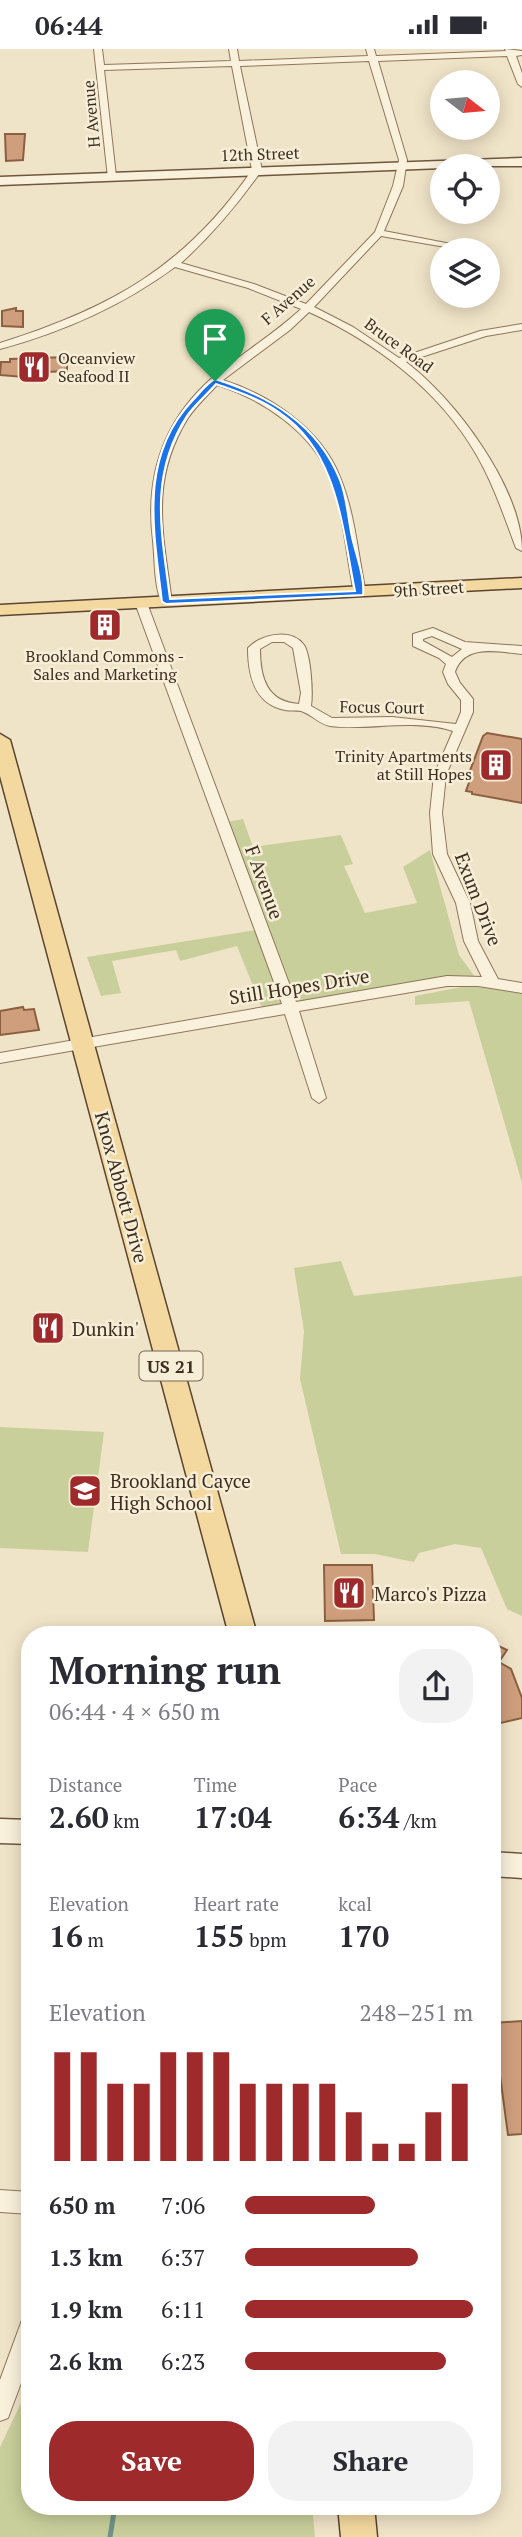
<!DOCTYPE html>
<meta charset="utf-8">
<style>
:root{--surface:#fff;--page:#f2f2f3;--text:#2b2b33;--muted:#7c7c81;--accent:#9e2a2b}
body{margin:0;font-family:"PT Serif",serif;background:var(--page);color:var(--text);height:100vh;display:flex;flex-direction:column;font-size:26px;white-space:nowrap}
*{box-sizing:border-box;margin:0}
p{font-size:23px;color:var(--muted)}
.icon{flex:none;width:38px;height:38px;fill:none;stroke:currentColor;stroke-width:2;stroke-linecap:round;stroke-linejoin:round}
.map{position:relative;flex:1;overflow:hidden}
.details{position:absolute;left:21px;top:1577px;width:480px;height:889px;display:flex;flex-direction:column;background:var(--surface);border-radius:28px;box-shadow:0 4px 18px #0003}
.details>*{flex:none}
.needle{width:46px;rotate:106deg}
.controls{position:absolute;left:430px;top:21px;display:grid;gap:14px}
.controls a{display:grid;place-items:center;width:70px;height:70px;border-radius:50%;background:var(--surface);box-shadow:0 4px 18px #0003;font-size:35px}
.pin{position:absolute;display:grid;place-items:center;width:60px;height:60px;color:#fff;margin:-72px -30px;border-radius:50% 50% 50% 0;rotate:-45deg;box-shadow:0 0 7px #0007}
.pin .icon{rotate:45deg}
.round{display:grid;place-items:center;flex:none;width:74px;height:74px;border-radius:28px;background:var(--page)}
.head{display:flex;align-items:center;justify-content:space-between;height:119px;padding:0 28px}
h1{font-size:38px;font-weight:600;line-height:52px}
.metrics{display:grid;grid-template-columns:repeat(3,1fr);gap:10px;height:119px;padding:7px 28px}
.metrics div{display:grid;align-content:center}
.metrics b{font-size:30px;font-weight:600}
.metrics small{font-size:19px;font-weight:400}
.metrics p{font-size:19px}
.chart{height:196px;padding:14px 28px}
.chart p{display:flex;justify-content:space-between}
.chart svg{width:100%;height:126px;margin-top:7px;stroke:var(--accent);stroke-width:6}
.action{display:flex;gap:14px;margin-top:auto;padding:14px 28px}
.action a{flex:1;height:80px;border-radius:28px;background:var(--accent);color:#fff;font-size:28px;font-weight:600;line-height:80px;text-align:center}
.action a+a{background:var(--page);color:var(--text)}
ul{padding:0 28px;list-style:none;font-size:23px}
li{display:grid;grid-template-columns:112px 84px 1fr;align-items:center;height:52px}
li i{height:18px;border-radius:9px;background:var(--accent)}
.status{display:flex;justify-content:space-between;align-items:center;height:49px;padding:0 35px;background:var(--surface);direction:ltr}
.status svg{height:19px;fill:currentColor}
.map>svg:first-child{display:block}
.green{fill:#c9cf9b}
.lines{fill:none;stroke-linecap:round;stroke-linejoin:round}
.stream{stroke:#6f938a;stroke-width:5}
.building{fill:#cf9f7d;stroke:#8d5f41;stroke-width:2}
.minor-casing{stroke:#8d765c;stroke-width:2}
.secondary-casing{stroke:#6f573f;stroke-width:3}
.primary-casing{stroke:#5b4430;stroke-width:3}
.minor{fill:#faf1dc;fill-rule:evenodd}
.secondary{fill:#faf1dc;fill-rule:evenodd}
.primary{fill:#f3d9a0;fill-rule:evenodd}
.route{fill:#1a73e8;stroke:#fff;stroke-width:2;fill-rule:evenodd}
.labels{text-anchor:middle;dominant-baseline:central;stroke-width:5;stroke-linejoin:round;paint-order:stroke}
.far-street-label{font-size:16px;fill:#3d2e20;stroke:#f7eed8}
.far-poi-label{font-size:16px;fill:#3d2e20;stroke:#f7eed8;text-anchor:start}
.shield{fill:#f7eed8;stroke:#756857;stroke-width:2}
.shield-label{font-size:18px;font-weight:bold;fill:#3d2e20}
.street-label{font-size:19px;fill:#3d2e20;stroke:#f7eed8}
.poi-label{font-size:19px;fill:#3d2e20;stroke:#f7eed8;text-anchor:start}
</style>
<div class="status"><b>06:44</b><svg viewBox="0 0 49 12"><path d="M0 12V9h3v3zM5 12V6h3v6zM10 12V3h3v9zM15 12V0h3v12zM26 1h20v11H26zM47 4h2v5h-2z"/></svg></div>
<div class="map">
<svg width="522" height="2488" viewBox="0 0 522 2488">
<rect width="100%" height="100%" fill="#f0e4c8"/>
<path class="green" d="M243 770 253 798 341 786 353 815 344 817 365 864 417 854 403 818 430 801 459 906 478 932 263 962 237 897 180 912 176 901 112 912 121 944 101 947 87 908 262 880 222 774Z
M472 936 522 945V1134L469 952 415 956V947Z
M341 1212 354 1247 522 1227V1567L507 1560 481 1499 455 1495 419 1504 414 1513 375 1505H341L300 1330 304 1282 294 1219Z
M0 1378 104 1383 88 1503 0 1499Z
M30 2335V2457H312L315 2488H0V2398Z"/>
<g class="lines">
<path class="stream" d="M110 2488 115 2457"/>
</g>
<path class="building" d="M5 85H25L23 111 6 112Z
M16 259V262H23V278L2 277V262Z
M67 308V322L24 324V328L0 326 1 313H10V310Z
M113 570 115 588 102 589 100 571Z
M487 684 522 690V754L472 745V743L466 742 471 728 468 727 483 687Z
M23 958 24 961 34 960 39 981 0 986V962Z
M324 1516H372L374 1571 325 1572Z
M492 1594 507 1601 499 1613 511 1620 522 1649V1669L492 1676Z
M522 1972V2085L508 2086 493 1974Z"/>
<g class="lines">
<defs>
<path id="minor" d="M94 0H102L104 16 231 12 229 0H237L239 12 368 7 366 0H374L376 7 506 2 505 0 522 2V6L516 7 522 24V38L518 35 507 7 378 12 407 111 403 137 384 182 472 199 463 201 381 187 314 258 353 278 399 309 480 282 522 275V281L486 287 406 313C455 350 522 439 522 502L516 499C504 467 493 434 476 405 439 341 375 293 309 263L290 281 223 331C270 346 321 380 340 428 355 464 358 506 366 544L360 547 354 544C346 506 344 465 330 429 312 383 262 350 217 336 208 346 196 357 188 369 149 432 163 484 172 553L166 556 162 555C154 537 155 512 153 492 145 428 162 373 212 329 241 305 273 286 301 260L248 239 175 218C122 257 63 283 0 300V294C111 259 185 218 252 121L232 17 104 21 116 127 108 129ZM369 12 399 111 393 137 375 183 306 255 254 235 181 214C212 186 237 156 262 121L240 17Z
M141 551 147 554 296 953 447 927 482 928 464 892 456 854 433 805 430 764 434 726 453 682C414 669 368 682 330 677 319 675 311 665 301 662 296 661 290 662 285 661 254 655 248 626 248 599 260 586 291 578 304 596 311 607 313 644 311 657L332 669 392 668 456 675 461 663V651L448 635 443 623 446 615 439 609 413 597V585L433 579 465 593 522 597V605C499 603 465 594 455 623L460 634 473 650V663L446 726 442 764 447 805 470 854 478 892 498 930 522 934V944L478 937H447L299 962 326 1049 319 1054 312 1049 285 965 0 1014V1004L282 955 135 554ZM432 587 462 600 452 608 423 592V590ZM272 593H284L293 599 301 644 299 655C267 653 260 629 260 600Z
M0 2141 30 2143V2165L0 2163Z
M30 2268V2310L8 2369 0 2372V2331L22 2271Z"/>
<path id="secondary" d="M522 109V117H443V119L0 136V128Z
M0 1770 30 1771V1795L0 1794Z
M492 1803 522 1805V1829L492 1827Z"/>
<path id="primary" d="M522 529V539L0 566V556Z
M0 685 10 691 257 1586H229L0 727Z
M338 2457H374L377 2488H341Z"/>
</defs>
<use href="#minor" class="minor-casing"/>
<use href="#secondary" class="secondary-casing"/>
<use href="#primary" class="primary-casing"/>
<use href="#minor" class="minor"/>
<use href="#secondary" class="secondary"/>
<use href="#primary" class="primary"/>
</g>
<path class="route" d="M215 330C269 347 318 375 340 431 347 448 348 470 352 488 356 506 365 529 363 546L166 555 162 553C154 483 138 409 192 352 199 345 206 335 215 330ZM216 335C238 343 261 350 280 364 338 403 342 479 355 542L170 550C162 485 148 427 187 367 194 356 207 346 216 335Z"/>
<defs>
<symbol id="restaurant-square" viewBox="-11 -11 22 22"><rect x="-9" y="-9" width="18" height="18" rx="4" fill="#9e2a2b" stroke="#f7eed8"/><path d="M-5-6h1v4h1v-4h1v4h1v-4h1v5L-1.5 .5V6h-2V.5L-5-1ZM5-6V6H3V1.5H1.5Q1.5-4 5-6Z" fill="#fff"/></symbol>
<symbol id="building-square" viewBox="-11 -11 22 22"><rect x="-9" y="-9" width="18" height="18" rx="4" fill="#9e2a2b" stroke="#f7eed8"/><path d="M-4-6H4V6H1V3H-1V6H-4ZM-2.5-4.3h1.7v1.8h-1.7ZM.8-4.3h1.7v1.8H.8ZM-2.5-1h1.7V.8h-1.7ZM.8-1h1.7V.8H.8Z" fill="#fff"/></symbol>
<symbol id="school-square" viewBox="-11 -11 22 22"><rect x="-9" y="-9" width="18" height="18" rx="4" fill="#9e2a2b" stroke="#f7eed8"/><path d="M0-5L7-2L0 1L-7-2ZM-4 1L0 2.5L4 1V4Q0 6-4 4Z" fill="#fff"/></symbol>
</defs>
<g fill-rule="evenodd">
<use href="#restaurant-square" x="15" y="299" width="38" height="38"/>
<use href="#building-square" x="86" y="557" width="38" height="38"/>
<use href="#building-square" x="477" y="697" width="38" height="38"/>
<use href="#restaurant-square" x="29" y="1260" width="38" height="38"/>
<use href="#school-square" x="66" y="1423" width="38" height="38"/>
<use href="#restaurant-square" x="330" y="1525" width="38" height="38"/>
</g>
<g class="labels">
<g class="far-street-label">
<text transform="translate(91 65) rotate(-95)">H Avenue</text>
<text transform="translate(260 105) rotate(-2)">12th Street</text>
<text transform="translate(288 251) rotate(-41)">F Avenue</text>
<text transform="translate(399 296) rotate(36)">Bruce Road</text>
<text transform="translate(429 540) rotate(-4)">9th Street</text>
<text transform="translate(382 658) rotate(1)">Focus Court</text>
</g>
<g class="far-poi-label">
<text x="58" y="309">Oceanview<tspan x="58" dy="18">Seafood II</tspan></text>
<text x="105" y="607" text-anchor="middle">Brookland Commons -<tspan x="105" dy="18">Sales and Marketing</tspan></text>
<text x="472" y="707" text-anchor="end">Trinity Apartments<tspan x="472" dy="18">at Still Hopes</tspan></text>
</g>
<rect class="shield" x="139.5" y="1302.5" width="63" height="29" rx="5"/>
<g class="shield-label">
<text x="171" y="1317">US 21</text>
</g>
<g class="street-label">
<text transform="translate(265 833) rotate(70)">F Avenue</text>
<text transform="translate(479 850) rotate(69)">Exum Drive</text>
<text transform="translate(299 937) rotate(-9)">Still Hopes Drive</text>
<text transform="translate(122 1138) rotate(75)">Knox Abbott Drive</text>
</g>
<g class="poi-label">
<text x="72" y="1279">Dunkin'</text>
<text x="110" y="1431">Brookland Cayce<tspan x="110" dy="22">High School</tspan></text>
<text x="374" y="1544">Marco's Pizza</text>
</g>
</g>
</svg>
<div class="controls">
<a><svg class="needle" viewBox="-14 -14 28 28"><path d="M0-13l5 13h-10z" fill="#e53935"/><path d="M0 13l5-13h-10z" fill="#7c7c81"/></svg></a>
<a><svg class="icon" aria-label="locate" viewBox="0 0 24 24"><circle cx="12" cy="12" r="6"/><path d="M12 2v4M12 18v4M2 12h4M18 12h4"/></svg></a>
<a><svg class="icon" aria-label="layers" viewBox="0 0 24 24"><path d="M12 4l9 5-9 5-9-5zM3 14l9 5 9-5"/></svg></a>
</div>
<div class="pin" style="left:215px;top:332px;background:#1e9e55"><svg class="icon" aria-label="arrive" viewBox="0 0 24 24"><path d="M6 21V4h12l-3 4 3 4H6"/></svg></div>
<section class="details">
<div class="head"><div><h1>Morning run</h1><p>06:44 · 4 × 650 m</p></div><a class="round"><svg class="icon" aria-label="share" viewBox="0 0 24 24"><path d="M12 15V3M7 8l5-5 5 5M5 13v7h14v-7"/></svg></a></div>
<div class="metrics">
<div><p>Distance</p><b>2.60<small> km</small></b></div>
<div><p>Time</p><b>17:04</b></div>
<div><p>Pace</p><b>6:34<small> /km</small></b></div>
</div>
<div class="metrics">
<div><p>Elevation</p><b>16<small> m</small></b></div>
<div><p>Heart rate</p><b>155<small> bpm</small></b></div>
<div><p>kcal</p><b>170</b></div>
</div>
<div class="chart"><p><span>Elevation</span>248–251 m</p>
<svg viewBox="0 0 160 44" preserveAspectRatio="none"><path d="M5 44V6M15 44V6M25 44V17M35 44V17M45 44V6M55 44V6M65 44V6M75 44V17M85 44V17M95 44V17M105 44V17M115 44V27M125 44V38M135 44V38M145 44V27M155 44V17"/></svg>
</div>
<ul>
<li><b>650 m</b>7:06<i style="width:57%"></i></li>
<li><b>1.3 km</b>6:37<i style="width:76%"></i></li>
<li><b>1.9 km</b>6:11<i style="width:100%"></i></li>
<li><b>2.6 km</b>6:23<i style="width:88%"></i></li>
</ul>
<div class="action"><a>Save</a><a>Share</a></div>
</section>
</div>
